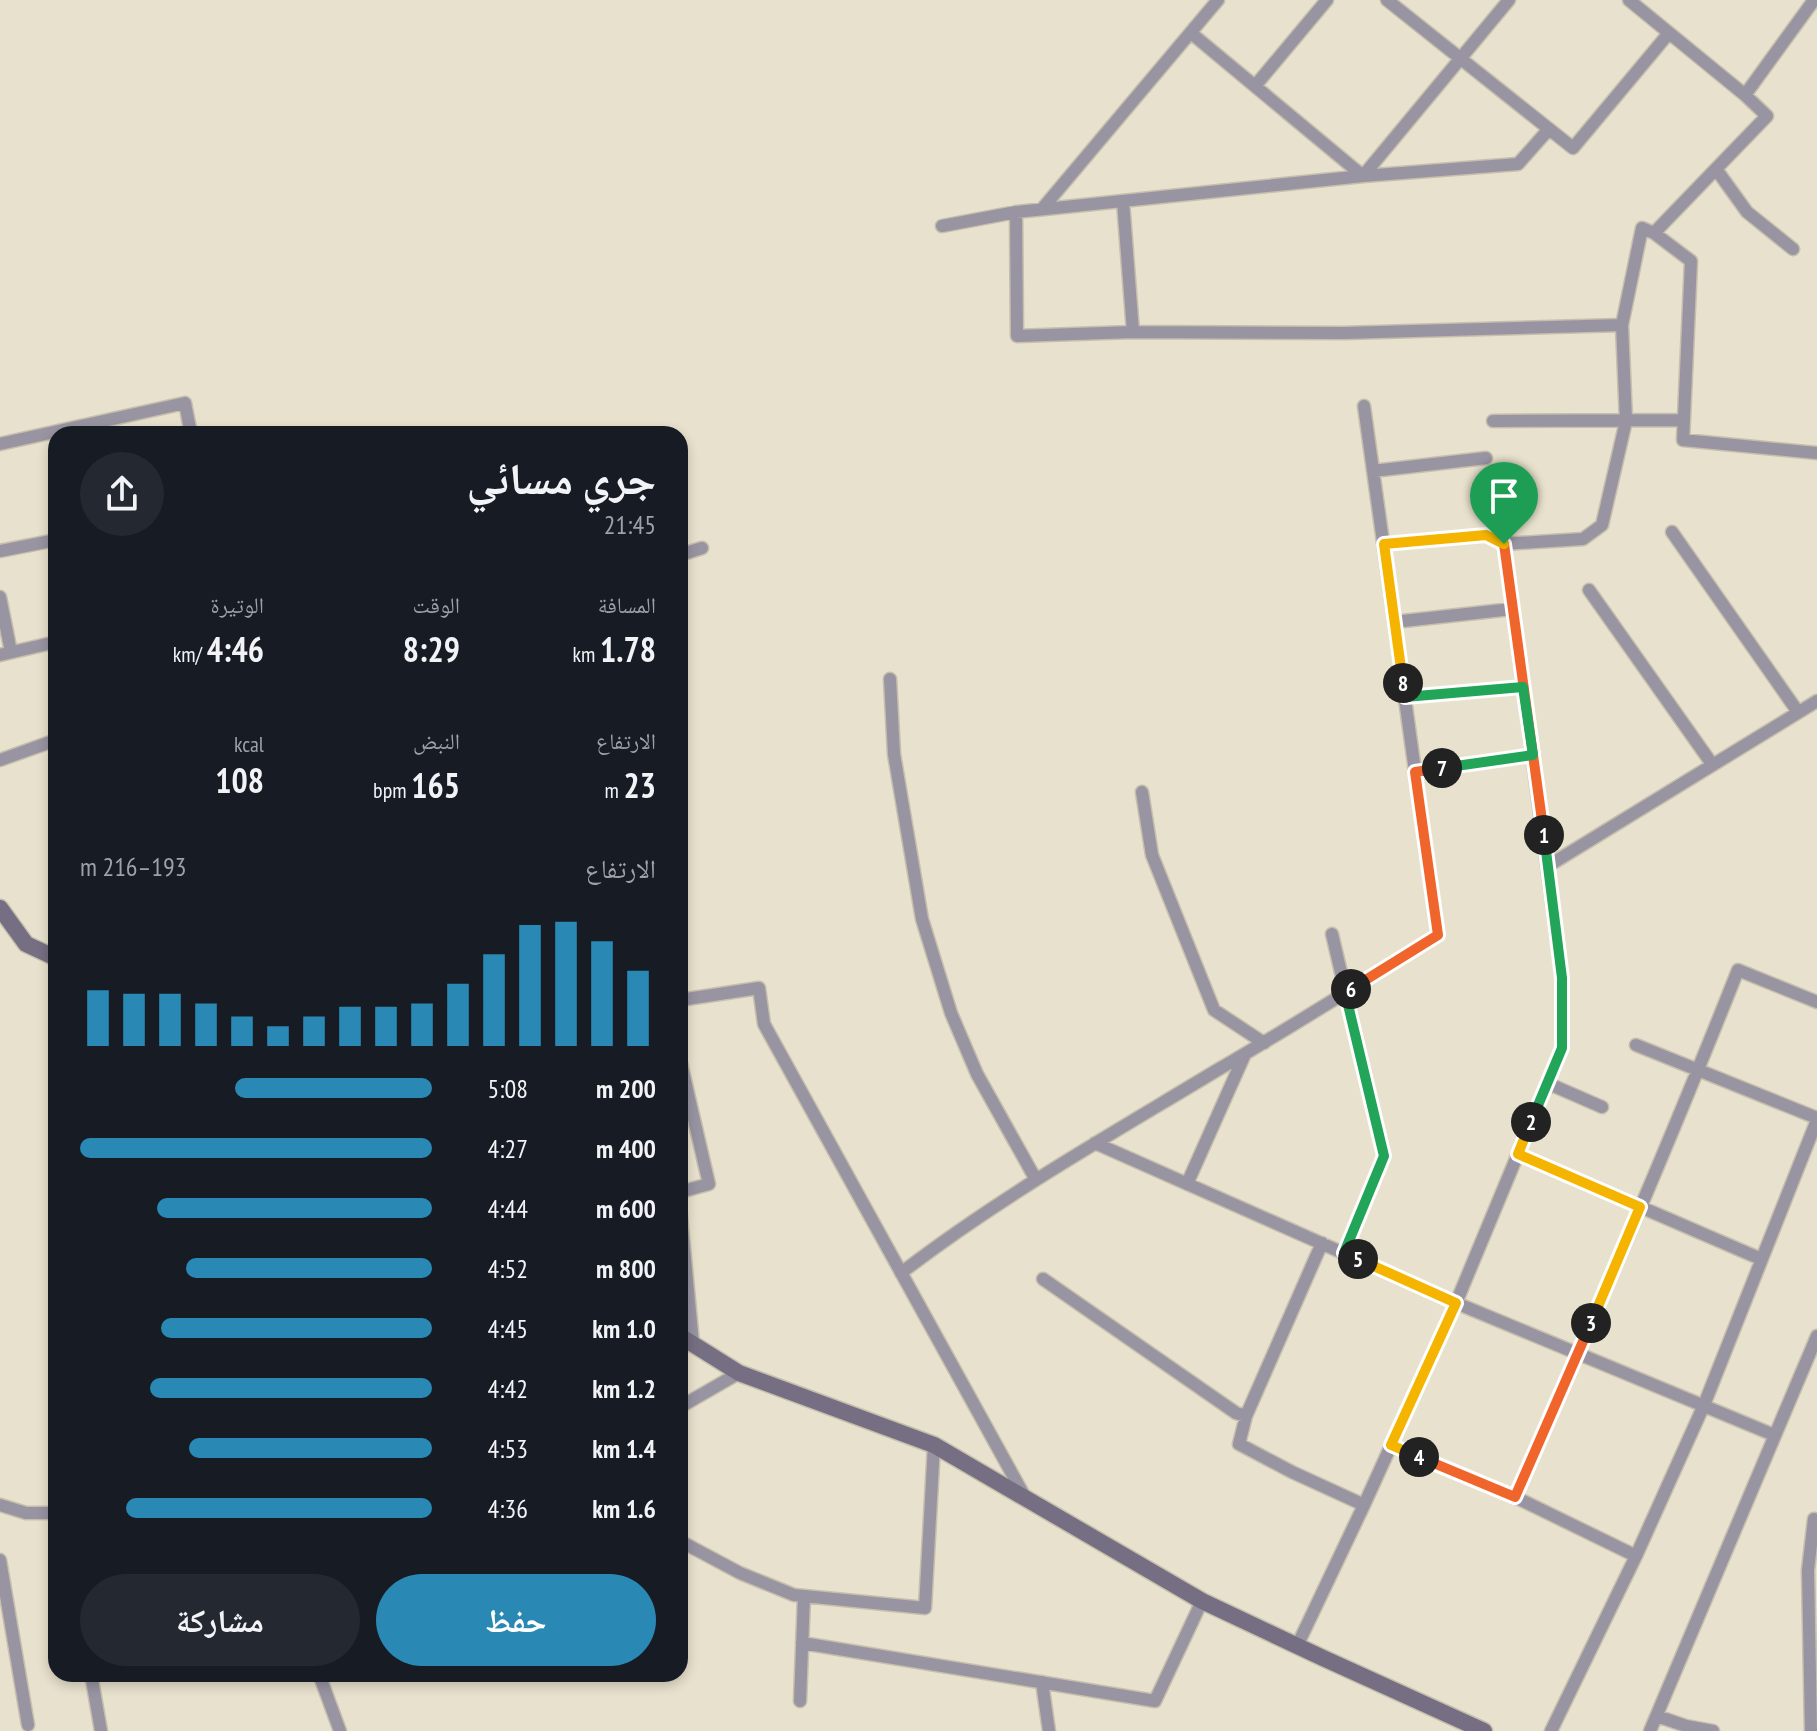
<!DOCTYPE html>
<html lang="ar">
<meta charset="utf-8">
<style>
:root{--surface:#171b24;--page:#242831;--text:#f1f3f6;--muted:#9ea1a6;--accent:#2a89b4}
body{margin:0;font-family:"PT Sans Narrow","Noto Naskh Arabic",sans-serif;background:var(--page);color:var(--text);direction:rtl;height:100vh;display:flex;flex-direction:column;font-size:30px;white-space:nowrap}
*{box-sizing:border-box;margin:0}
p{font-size:26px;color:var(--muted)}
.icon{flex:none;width:44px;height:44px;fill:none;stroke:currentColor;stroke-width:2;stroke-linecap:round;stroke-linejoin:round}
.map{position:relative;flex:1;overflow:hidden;direction:ltr}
.side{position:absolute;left:48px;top:426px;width:640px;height:1256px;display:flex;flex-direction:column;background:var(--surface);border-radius:24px;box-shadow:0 4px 12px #0003;direction:rtl}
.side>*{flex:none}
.pin{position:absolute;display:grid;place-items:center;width:68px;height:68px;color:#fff;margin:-82px -34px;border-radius:50% 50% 50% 0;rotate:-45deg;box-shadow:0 0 8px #0007}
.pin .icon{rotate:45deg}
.km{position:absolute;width:40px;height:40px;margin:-20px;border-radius:50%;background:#222;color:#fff;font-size:22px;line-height:40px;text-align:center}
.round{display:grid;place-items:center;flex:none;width:84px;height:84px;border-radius:42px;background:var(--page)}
.summary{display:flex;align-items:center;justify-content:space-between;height:136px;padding:0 32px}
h1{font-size:44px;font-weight:800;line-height:60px}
.metrics{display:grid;grid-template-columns:repeat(3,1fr);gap:12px;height:136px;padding:8px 32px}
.metrics div{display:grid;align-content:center}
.metrics b{font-size:34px;font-weight:800}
.metrics small{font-size:22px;font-weight:400}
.metrics p{font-size:22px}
.chart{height:224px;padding:16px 32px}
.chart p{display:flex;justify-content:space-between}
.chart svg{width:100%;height:144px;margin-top:8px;stroke:var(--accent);stroke-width:6}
.cta{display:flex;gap:16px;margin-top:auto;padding:16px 32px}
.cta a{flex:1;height:92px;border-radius:48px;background:var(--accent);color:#fff;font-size:32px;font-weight:800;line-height:92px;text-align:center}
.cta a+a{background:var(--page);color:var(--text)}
ul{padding:0 32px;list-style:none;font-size:26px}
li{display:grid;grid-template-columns:128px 96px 1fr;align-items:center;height:60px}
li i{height:20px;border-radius:10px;background:var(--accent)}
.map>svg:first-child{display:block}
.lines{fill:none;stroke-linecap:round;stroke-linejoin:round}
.street-casing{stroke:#c5bfad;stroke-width:15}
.secondary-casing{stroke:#c5bfad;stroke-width:19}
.street{stroke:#9994a2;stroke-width:12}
.secondary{stroke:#766f83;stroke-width:16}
.split-1-casing{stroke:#fff;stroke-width:16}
.split-2-casing{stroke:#fff;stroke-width:16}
.split-3-casing{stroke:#fff;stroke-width:16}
.split-4-casing{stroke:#fff;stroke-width:16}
.split-5-casing{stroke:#fff;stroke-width:16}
.split-6-casing{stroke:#fff;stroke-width:16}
.split-7-casing{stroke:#fff;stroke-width:16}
.split-8-casing{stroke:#fff;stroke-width:16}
.split-9-casing{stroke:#fff;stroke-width:16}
.split-1{stroke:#f0652b;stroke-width:10}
.split-2{stroke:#22a559;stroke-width:10}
.split-3{stroke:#f5b400;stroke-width:10}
.split-4{stroke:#f0652b;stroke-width:10}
.split-5{stroke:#f5b400;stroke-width:10}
.split-6{stroke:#22a559;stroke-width:10}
.split-7{stroke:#f0652b;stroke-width:10}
.split-8{stroke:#22a559;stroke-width:10}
.split-9{stroke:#f5b400;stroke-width:10}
</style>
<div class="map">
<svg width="1817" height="1731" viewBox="0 0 1817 1731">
<rect width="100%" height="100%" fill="#e8e1cd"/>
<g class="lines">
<defs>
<path id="street" d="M1387 0 1573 148 1669 33
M1191 33 1363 176 1509 0
M1255 86 1327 0
M1745 95 1814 0
M1716 169 1747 212 1793 249
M1123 201 1133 332 1344 333 1622 325
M1042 209 1218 0
M1016 212 1017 336 1133 332
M942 226 1016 212 1363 176 1518 164 1549 129
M1654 233 1691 261 1683 440 1817 453
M1493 421 1684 420
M0 444 185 403 191 434
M1373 471 1486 458
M1672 532 1798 712
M1504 544 1583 539 1602 525 1626 421 1622 325 1642 228 1654 233 1767 116 1745 95 1629 0
M0 551 56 540
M680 555 702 548
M1589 590 1712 764
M0 597 11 652
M1394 622 1512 609
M0 655 56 642
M890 679 894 754 922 919 951 1013 977 1074 1035 1178
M1405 697 1523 687
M0 760 56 740
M1415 772 1533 755
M1142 792 1152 855 1214 1010 1264 1043
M1548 866 1817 701
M1332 934 1384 1156 1344 1253
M680 1000 759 988 764 1024 1026 1499
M1636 1045 1817 1118
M680 1059 709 1184 680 1192
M1547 1083 1602 1107
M1095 1143 1456 1303 1774 1435
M1518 1154 1761 1259
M1187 1184 1245 1054
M680 1207 693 1343
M1322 1243 1246 1416 1239 1444 1292 1472 1364 1505
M901 1273C1000 1197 1108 1136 1214 1072 1290 1028 1364 981 1438 935L1364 406
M1043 1279 1236 1413 1246 1416
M680 1407 739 1373
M1391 1445 1515 1497 1636 1556
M1515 1497C1592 1323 1668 1147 1738 970L1817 1002
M0 1505 26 1513H56
M680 1541 740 1573 794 1595 925 1608 934 1445
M0 1560 28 1725
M802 1643 1155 1701 1202 1601
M1297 1646 1364 1505 1456 1303 1562 1048V978L1504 544 1486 535 1384 544
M91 1674 101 1731
M319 1674 340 1731
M1042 1682 1049 1731
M800 1701 804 1596
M1657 1716 1686 1726 1713 1731
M1551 1731 1636 1556 1704 1405 1817 1120
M1650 1731 1817 1336
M1811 1731 1808 1570 1814 1519"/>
<path id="secondary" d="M0 908 26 944 56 958
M680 1336 739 1373 934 1445 1202 1601 1323 1658 1484 1731"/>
</defs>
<use href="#street" class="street-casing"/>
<use href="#secondary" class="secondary-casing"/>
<use href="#street" class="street"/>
<use href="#secondary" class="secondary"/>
</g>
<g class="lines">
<defs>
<path id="split-1" d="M1504 544 1544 835"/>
<path id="split-2" d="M1531 1122 1562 1048V978L1544 835"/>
<path id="split-3" d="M1531 1122 1518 1154 1640 1207 1591 1323"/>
<path id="split-4" d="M1419 1457 1515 1497 1591 1323"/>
<path id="split-5" d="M1358 1259 1456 1303 1391 1445 1419 1457"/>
<path id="split-6" d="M1351 989 1345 992 1384 1156 1344 1253 1358 1259"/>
<path id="split-7" d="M1351 989 1438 935 1415 772 1442 768"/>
<path id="split-8" d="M1403 683 1405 697 1523 687 1533 755 1442 768"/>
<path id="split-9" d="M1403 683 1384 544 1486 535 1504 544"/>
</defs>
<use href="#split-1" class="split-1-casing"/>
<use href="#split-2" class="split-2-casing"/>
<use href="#split-3" class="split-3-casing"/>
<use href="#split-4" class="split-4-casing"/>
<use href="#split-5" class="split-5-casing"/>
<use href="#split-6" class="split-6-casing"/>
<use href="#split-7" class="split-7-casing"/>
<use href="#split-8" class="split-8-casing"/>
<use href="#split-9" class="split-9-casing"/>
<use href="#split-1" class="split-1"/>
<use href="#split-2" class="split-2"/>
<use href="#split-3" class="split-3"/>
<use href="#split-4" class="split-4"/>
<use href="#split-5" class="split-5"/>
<use href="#split-6" class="split-6"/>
<use href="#split-7" class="split-7"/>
<use href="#split-8" class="split-8"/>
<use href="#split-9" class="split-9"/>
</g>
</svg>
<div class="pin" style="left:1504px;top:544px;background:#1e9e55"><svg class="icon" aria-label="arrive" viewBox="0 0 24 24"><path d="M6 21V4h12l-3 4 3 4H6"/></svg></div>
<b class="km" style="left:1544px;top:835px">1</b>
<b class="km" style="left:1531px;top:1122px">2</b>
<b class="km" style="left:1591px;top:1323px">3</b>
<b class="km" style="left:1419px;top:1457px">4</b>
<b class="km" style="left:1358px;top:1259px">5</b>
<b class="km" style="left:1351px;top:989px">6</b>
<b class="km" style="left:1442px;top:768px">7</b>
<b class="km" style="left:1403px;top:683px">8</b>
<section class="side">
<div class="summary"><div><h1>جري مسائي</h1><p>21:45</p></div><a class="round"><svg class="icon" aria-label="share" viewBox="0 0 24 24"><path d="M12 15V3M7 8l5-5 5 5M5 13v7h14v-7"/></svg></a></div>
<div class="metrics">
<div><p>المسافة</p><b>1.78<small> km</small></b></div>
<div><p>الوقت</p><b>8:29</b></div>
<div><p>الوتيرة</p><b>4:46<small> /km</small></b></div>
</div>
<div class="metrics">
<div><p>الارتفاع</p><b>23<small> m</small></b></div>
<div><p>النبض</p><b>165<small> bpm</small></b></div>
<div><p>kcal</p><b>108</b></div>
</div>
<div class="chart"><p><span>الارتفاع</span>193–216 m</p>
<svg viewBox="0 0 160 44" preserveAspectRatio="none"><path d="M5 44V27M15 44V28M25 44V28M35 44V31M45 44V35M55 44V38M65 44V35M75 44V32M85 44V32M95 44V31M105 44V25M115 44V16M125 44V7M135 44V6M145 44V12M155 44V21"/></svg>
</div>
<ul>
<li><b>200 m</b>5:08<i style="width:56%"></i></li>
<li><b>400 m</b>4:27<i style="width:100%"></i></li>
<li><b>600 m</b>4:44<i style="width:78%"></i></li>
<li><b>800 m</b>4:52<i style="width:70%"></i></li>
<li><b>1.0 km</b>4:45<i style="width:77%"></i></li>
<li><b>1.2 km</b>4:42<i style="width:80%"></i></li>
<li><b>1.4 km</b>4:53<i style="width:69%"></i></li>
<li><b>1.6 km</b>4:36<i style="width:87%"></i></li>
</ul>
<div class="cta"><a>حفظ</a><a>مشاركة</a></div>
</section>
</div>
